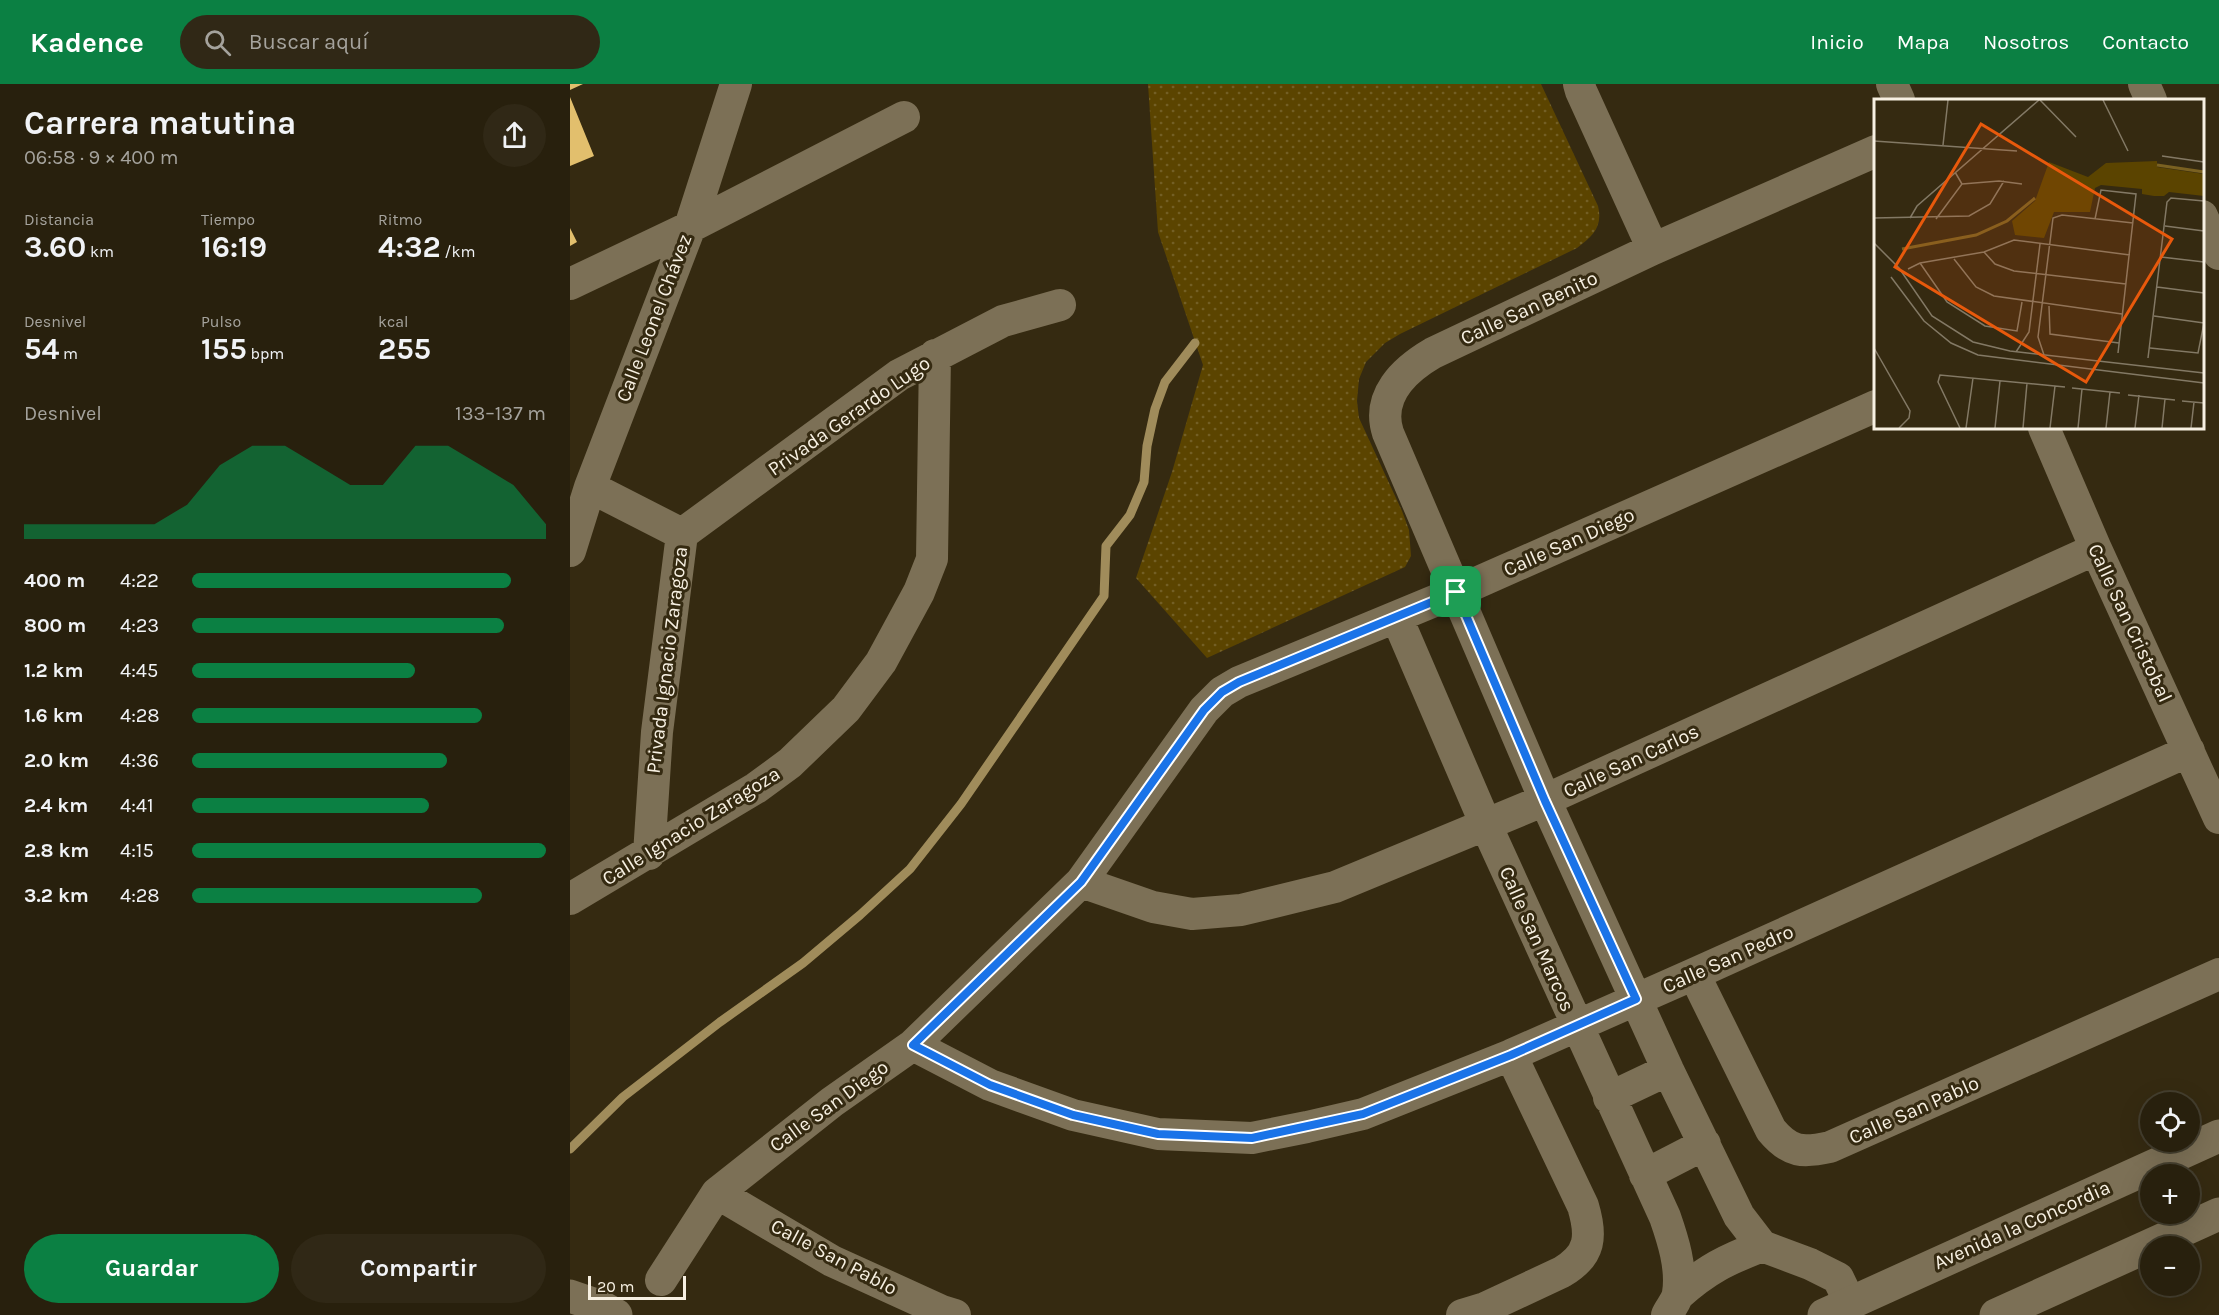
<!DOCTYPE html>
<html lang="es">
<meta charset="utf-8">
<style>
:root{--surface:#28200d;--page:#302816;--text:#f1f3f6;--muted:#a5a39d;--line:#443e2e;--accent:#0b8043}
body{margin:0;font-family:Karla,sans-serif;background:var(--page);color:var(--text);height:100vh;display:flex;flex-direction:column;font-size:22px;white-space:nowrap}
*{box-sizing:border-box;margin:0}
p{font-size:20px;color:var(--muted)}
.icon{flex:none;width:33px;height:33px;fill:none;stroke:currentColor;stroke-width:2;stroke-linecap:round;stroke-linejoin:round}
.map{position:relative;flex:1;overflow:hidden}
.details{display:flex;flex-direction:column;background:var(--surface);width:570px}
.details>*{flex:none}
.tools{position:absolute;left:1570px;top:1008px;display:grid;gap:12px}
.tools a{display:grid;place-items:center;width:60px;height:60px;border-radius:50%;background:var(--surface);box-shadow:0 6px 24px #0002,0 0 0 2px var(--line);font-size:30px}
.scale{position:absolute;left:18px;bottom:15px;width:98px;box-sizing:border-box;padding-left:6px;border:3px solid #f7f0e2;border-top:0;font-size:16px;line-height:21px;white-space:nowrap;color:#f7f0e2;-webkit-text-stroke:4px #352a11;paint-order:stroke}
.pin{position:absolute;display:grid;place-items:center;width:51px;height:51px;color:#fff;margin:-26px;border-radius:12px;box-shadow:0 3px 9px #0006}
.round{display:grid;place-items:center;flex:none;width:63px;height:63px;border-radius:32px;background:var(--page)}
.headline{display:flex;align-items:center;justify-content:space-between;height:102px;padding:0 24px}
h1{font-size:33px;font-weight:700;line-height:45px}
.figures{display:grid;grid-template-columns:repeat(3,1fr);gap:9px;height:102px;padding:6px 24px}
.figures div{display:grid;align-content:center}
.figures b{font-size:30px;font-weight:700}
.figures small{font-size:16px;font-weight:400}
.figures p{font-size:16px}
.chart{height:168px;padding:12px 24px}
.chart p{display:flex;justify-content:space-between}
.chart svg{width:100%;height:108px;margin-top:6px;fill:var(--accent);opacity:.7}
.cta{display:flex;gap:12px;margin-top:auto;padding:12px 24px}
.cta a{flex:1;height:69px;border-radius:36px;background:var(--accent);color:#fff;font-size:24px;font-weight:700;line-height:69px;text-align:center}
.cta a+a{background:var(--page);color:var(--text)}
ul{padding:0 24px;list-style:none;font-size:20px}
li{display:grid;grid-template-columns:96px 72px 1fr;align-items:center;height:45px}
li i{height:15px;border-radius:8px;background:var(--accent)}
header{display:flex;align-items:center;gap:36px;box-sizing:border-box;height:84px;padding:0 30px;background:var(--accent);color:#fff}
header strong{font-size:28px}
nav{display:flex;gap:33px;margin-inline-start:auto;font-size:21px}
.search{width:420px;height:54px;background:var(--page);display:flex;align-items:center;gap:15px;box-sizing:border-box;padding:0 21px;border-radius:33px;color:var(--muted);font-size:22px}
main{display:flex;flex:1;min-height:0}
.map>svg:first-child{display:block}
.green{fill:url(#green-dots)}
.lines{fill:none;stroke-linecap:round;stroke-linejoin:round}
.stream{stroke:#a08c5b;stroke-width:9}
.building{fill:#e2bf6d}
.minor{stroke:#7c7056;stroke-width:32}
.secondary{stroke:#7c7056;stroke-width:33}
.route-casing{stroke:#fff;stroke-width:12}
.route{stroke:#1a73e8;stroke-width:8}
.labels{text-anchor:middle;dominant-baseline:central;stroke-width:6;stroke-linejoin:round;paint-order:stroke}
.street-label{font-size:20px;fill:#f7f0e2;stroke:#352a11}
.inset-river{fill:none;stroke:#7a6121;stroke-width:3}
.inset-road{fill:none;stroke:#837965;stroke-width:1.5}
.view{fill:#e8590c;fill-opacity:0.15;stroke:#e8590c;stroke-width:3}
.inset-edge{fill:none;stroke:#f7f0e2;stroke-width:3}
</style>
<header>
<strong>Kadence</strong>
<div class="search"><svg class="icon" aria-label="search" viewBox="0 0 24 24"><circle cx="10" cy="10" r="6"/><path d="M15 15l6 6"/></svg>Buscar aquí</div>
<nav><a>Inicio</a><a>Mapa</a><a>Nosotros</a><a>Contacto</a></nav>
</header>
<main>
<section class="details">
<div class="headline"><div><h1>Carrera matutina</h1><p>06:58 · 9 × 400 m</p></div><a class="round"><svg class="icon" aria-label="share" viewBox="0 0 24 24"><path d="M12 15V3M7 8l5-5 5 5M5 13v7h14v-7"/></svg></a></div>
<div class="figures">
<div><p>Distancia</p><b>3.60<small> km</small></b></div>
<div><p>Tiempo</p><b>16:19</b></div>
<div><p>Ritmo</p><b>4:32<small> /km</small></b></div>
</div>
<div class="figures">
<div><p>Desnivel</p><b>54<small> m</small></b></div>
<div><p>Pulso</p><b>155<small> bpm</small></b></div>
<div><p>kcal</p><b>255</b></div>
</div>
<div class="chart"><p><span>Desnivel</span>133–137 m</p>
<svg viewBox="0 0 160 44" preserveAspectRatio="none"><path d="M0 44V38L10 38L20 38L30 38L40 38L50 30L60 14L70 6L80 6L90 14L100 22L110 22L120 6L130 6L140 14L150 22L160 38V44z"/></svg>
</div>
<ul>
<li><b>400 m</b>4:22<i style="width:90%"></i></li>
<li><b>800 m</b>4:23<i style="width:88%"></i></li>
<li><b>1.2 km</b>4:45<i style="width:63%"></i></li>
<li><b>1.6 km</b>4:28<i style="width:82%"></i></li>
<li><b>2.0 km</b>4:36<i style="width:72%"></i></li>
<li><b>2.4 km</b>4:41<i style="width:67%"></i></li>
<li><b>2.8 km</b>4:15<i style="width:100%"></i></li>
<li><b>3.2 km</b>4:28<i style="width:82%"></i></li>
</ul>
<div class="cta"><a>Guardar</a><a>Compartir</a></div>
</section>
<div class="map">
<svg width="1649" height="1231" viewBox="0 0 1649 1231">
<defs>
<pattern id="green-dots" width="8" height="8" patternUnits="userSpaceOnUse" patternTransform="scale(1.5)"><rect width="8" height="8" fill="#5b4400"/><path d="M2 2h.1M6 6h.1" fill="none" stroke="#735f25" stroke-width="1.8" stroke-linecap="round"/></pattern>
</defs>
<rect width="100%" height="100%" fill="#352a11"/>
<path class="green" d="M578 0H971L1028 122C1033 143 1023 152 1007 164L830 250 815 259 796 278 789 295 787 317 789 334 832 427 839 446 841 472 835 483 637 574 566 494 602 388 633 281 588 148Z"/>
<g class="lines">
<path class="stream" d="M0 1065 53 1013 150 938 233 879 290 831 340 785 391 720 534 512 536 462 560 431 574 398 577 362 585 325 595 298 625 259"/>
</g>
<path class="building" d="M0 0H13L0 6Z
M0 13 24 72 0 82Z
M0 144 7 158 0 162Z"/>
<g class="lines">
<path class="minor" d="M1009 0 1011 7 1083 165
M1322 0 1329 16
M1574 0 1581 16
M1632 132 1649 170
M0 200 120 143 334 33
M1474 344 1526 465 1649 734
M20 403 112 450 87 648 79 770
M112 450 329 291 433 237 490 221
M0 467 20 403 120 143 166 0
M827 534 916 741 1095 1133C1103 1156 1112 1184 1108 1209 1107 1217 1100 1224 1097 1231
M511 798 583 823 622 830 671 826 765 803 975 716 1526 465
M0 815 186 704 220 679 276 625 311 578 349 508 362 475 365 271
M1124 890 1201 1046C1220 1069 1233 1069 1260 1063L1649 890
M343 961 420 1001 503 1031 588 1050 682 1054 737 1043 793 1030 941 971 1124 890 1619 667
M1039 1014 1098 986
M1075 1091 1135 1060
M147 1109 262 1177 372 1227 385 1231
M91 1196 147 1109 262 1018 343 961 511 798 634 626 652 608 669 598 886 508 1306 322
M1108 1211C1137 1185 1156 1176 1192 1162
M1280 1219 1268 1194 1240 1180 1192 1162 1169 1132 1098 986 975 716 818 349C806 312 834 286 863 269L1083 165 1306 67
M892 1231 915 1224 992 1188C1021 1171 1022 1152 1013 1122L941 971"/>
<path class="secondary" d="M0 1212 32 1223 46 1231
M1254 1231 1649 1052
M1426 1231 1649 1130"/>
</g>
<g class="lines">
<defs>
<path id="route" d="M886 508 975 717 1066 915 941 971 793 1030 682 1054 588 1050 503 1031 420 1001 343 961 511 798 634 626 652 608 669 598Z"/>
</defs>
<use href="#route" class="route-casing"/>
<use href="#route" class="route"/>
</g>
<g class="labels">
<g class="street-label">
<text transform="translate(959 224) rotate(-25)">Calle San Benito</text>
<text transform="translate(84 234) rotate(-69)">Calle Leonel Chávez</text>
<text transform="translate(279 332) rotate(-35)">Privada Gerardo Lugo</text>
<text transform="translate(999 458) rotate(-24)">Calle San Diego</text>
<text transform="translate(1560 539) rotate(65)">Calle San Cristobal</text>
<text transform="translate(97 576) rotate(-83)">Privada Ignacio Zaragoza</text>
<text transform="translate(1061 677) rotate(-25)">Calle San Carlos</text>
<text transform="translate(121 742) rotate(-32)">Calle Ignacio Zaragoza</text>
<text transform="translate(967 855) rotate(66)">Calle San Marcos</text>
<text transform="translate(1158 875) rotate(-24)">Calle San Pedro</text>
<text transform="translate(259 1022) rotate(-36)">Calle San Diego</text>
<text transform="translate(1344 1026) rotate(-24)">Calle San Pablo</text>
<text transform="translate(1452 1141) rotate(-24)">Avenida la Concordia</text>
<text transform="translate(264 1173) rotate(28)">Calle San Pablo</text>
</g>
</g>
<g transform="translate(1304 15)">
<rect width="330" height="330" fill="#352a11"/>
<path d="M283 62V68L330 75V97L295 93 290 97H280L268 95V90L227 86 221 89 216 113H180L170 139 141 136 138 122 161 102 175 63 214 78 232 64Z" fill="#5b4400"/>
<path class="inset-river" d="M283 66 330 73M28 150 102 136 133 122 161 99"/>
<path class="inset-road" d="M166 1 202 38M229 1 254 52M0 42 143 52M69 46 74 1M288 57 330 63M88 85 125 82 148 85M0 119 95 117 116 105 130 82M36 119 43 107 165 1M62 120 88 85 81 73M221 120 227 91 262 95 244 254M291 127 330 132M0 144 25 169 58 217 99 243 136 252 330 274M110 153 121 165 140 172 252 185M287 158 330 163M80 160 102 188 120 197 248 215M46 164 73 203 111 227 143 232 148 203M34 170 46 164 110 153 140 141 256 156M17 178 50 222 77 244 104 256 330 284M283 188 330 194M175 207 176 235 245 244M280 217 330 224M0 249 36 312 35 319 25 329M276 249 324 254 330 224M142 253 155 233 166 145M170 256 164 238 179 119 188 116 259 124M274 259 293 103 297 99 330 102M198 289 246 294M254 296 301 301M308 302 330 304M86 329 64 283 66 276 191 288M92 329 99 279M121 329 126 282M149 329 153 284M176 329 181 287M204 329 208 290M232 329 236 293M261 329 265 296M288 329 291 300M317 329 320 303"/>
<path class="view" d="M107 25 298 140 212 283 21 168Z"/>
<rect width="330" height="330" class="inset-edge"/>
</g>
</svg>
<div class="tools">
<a><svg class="icon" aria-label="locate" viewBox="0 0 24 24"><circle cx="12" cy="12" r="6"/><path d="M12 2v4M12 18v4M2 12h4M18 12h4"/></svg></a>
<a>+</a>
<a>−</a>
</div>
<div class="scale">20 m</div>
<div class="pin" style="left:886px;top:508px;background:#1e9e55"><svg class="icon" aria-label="arrive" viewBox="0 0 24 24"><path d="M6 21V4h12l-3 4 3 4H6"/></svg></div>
</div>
</main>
